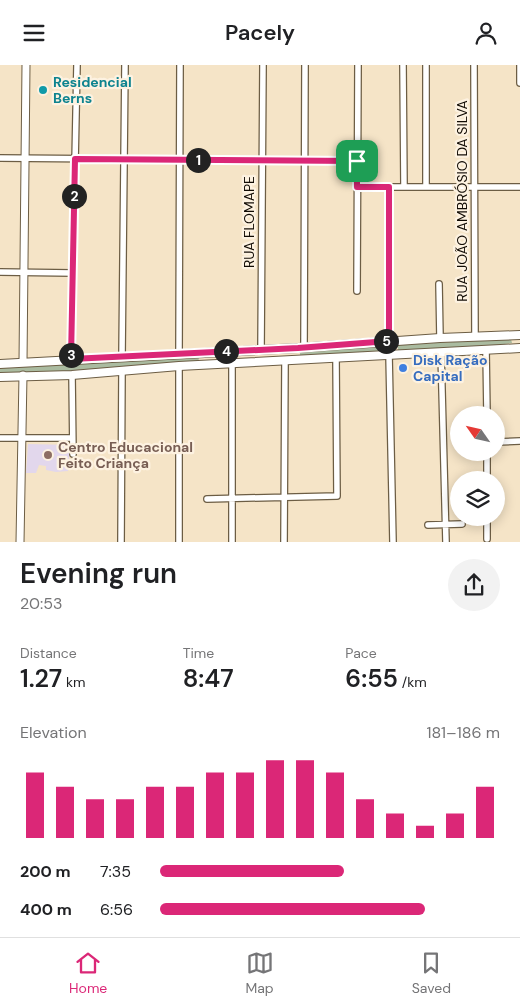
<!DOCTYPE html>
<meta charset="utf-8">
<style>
:root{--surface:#fff;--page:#f2f2f2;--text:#202124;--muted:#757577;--line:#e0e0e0;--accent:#db2777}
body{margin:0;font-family:"DM Sans",sans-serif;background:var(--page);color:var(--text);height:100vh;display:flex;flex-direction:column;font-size:19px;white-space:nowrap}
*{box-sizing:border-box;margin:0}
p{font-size:16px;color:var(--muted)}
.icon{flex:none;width:28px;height:28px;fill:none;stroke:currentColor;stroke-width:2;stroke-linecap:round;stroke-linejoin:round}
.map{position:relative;height:477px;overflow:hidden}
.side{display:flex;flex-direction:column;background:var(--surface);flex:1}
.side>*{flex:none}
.needle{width:32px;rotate:304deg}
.tools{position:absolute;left:450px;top:341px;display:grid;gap:10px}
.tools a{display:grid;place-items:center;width:55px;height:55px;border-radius:50%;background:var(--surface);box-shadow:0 2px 12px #0003;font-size:25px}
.pin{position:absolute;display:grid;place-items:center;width:42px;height:42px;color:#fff;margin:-21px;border-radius:10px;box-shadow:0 2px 8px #0006}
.km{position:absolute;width:25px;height:25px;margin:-12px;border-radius:50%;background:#222;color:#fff;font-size:14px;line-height:25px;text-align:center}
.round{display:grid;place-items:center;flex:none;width:52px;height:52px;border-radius:26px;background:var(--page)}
.head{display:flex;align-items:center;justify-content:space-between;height:85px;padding:0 20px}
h1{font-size:28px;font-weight:600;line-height:38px}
.figures{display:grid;grid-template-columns:repeat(3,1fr);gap:8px;height:85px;padding:5px 20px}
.figures div{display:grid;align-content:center}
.figures b{font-size:25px;font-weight:600}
.figures small{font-size:14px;font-weight:400}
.figures p{font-size:14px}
.chart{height:140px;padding:10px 20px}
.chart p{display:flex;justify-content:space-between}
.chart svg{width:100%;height:90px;margin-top:5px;stroke:var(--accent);stroke-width:6}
ul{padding:0 20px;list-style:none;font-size:16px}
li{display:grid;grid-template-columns:80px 60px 1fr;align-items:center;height:38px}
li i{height:12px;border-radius:6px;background:var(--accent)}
header{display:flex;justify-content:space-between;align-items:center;height:65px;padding:0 20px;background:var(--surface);font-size:22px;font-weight:600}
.menu{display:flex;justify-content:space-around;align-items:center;height:70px;border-top:1px solid var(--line);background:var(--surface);font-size:14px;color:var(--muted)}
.menu a{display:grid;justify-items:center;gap:2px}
.menu .active{color:var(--accent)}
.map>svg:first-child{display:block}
.education{fill:#e2d7ec}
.green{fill:#aabba0}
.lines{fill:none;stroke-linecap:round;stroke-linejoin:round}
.minor-casing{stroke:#6c5d44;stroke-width:8}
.tertiary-casing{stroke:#6c5d44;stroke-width:9}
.secondary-casing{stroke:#6c5d44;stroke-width:10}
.minor{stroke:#fff;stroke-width:5.5}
.tertiary{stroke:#fff;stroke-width:7}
.secondary{stroke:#fff;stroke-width:8}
.route-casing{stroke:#fff;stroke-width:10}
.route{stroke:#db2777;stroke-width:6}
.culture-dot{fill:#0f9aa8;stroke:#fdf2e1;stroke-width:2}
.shop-dot{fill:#3f7fe0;stroke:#fdf2e1;stroke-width:2}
.education-dot{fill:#8d6e63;stroke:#fdf2e1;stroke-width:2}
.labels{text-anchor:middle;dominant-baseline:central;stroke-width:4.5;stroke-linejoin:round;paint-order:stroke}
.culture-label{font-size:14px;font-weight:bold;fill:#0d838f;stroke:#fdf2e1;text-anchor:start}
.street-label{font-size:14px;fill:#100a03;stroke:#fdf2e1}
.shop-label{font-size:14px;font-weight:bold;fill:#366cbe;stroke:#fdf2e1;text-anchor:start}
.education-label{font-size:14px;font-weight:bold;fill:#785e54;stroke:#fdf2e1;text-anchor:start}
</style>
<header><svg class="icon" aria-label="menu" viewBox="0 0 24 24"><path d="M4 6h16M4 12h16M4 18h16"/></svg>Pacely<svg class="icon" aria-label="person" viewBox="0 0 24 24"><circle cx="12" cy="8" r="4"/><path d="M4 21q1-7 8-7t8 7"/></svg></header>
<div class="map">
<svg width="520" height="477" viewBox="0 0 520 477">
<rect width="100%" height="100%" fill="#f5e4c7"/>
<path class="education" d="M28 379 70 380 68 406 56 407 46 405V401L39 400 36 408H26Z"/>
<path class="green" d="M511 274 512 278 474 283 398 286V280Z
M395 280V287L300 293V286Z
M199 292 198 299 0 310V303Z"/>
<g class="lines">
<defs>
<path id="minor" d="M403 0 404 122
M426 0V122
M474 0 475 272
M520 0V18
M0 93 357 96
M357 122H520
M0 207 73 208
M439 219 440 273
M357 226 358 0
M389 276V122
M304 283 305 0
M261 284 263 0
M486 284 487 350
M441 287 446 477
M179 289 180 0
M389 290 393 477
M122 291 125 0
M71 294 77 0
M232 299V477
M72 310 73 389
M0 373H72
M496 377 520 376
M487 415V388
M207 434 337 431 336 293
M428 460 462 459
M487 474V452
M121 477 122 305
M179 477V301
M284 477 285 296"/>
<path id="tertiary" d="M23 297 26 0
M20 477 23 310"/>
<path id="secondary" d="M0 299 298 283 440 273 520 270
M0 312 72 310 179 301 520 283"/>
</defs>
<use href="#minor" class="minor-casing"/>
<use href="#tertiary" class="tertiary-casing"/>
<use href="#secondary" class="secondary-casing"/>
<use href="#minor" class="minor"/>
<use href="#tertiary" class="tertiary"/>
<use href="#secondary" class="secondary"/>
</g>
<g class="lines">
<defs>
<path id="route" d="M75 94 357 96V122H389V276L298 283 71 294Z"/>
</defs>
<use href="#route" class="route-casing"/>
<use href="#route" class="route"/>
</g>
<circle class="culture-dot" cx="43" cy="25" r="5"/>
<circle class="shop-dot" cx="403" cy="303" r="5"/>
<circle class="education-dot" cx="48" cy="390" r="5"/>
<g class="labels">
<g class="culture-label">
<text x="53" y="17">Residencial<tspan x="53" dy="16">Berns</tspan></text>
</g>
<g class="street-label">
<text transform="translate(462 136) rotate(-90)">RUA JOÃO AMBRÓSIO DA SILVA</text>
<text transform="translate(249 157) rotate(-90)">RUA FLOMAPE</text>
</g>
<g class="shop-label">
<text x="413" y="295">Disk Ração<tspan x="413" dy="16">Capital</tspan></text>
</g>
<g class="education-label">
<text x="58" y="382">Centro Educacional<tspan x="58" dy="16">Feito Criança</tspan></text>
</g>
</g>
</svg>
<div class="tools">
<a><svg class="needle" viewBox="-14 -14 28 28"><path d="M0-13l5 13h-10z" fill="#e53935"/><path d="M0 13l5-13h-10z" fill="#757577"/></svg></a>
<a><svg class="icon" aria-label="layers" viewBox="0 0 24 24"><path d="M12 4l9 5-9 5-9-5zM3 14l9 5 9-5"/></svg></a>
</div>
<div class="pin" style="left:357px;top:96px;background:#1e9e55"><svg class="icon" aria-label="arrive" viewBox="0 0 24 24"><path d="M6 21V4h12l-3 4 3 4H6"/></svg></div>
<b class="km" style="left:198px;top:95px">1</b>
<b class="km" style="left:74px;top:131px">2</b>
<b class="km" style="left:71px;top:290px">3</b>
<b class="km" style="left:226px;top:286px">4</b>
<b class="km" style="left:386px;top:276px">5</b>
</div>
<section class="side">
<div class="head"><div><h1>Evening run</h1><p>20:53</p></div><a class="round"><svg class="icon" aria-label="share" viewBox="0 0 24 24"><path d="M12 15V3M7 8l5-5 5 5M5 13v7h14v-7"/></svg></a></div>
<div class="figures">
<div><p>Distance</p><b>1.27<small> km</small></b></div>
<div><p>Time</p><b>8:47</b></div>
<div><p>Pace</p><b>6:55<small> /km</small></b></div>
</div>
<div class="chart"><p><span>Elevation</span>181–186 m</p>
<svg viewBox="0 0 160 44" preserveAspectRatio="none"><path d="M5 44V12M15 44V19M25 44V25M35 44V25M45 44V19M55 44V19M65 44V12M75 44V12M85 44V6M95 44V6M105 44V12M115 44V25M125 44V32M135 44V38M145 44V32M155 44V19"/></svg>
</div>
<ul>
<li><b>200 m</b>7:35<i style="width:54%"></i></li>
<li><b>400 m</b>6:56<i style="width:78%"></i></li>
</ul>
</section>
<nav class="menu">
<a class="active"><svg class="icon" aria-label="home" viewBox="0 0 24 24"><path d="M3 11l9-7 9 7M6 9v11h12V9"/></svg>Home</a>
<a><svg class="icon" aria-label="map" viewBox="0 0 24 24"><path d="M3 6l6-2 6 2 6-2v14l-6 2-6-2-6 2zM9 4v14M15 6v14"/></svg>Map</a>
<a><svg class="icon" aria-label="saved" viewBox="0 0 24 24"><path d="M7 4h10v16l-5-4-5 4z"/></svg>Saved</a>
</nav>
